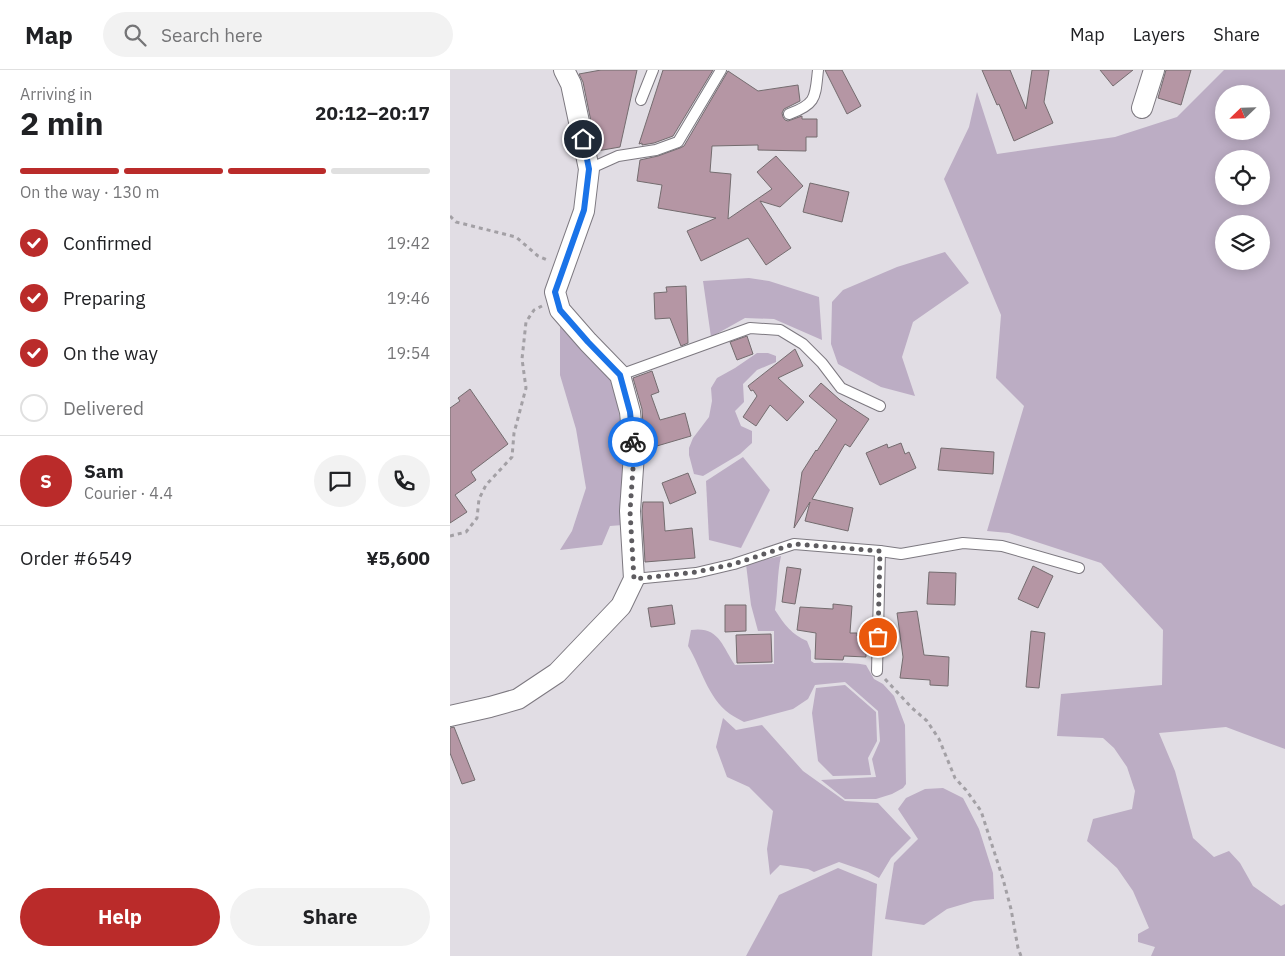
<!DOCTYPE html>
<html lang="en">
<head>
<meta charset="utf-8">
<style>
	:root { --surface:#fff; --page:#f2f2f2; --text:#202124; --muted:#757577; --line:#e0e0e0; --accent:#ba2b2a }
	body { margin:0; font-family:"IBM Plex Sans",sans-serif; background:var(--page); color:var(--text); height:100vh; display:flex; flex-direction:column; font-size:19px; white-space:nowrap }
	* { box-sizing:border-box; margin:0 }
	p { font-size:16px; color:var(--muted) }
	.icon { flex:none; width:28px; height:28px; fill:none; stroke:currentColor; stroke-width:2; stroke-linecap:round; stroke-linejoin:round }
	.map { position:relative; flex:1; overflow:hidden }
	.drawer { display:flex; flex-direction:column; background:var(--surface); width:450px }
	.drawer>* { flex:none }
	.needle { width:32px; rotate:247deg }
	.tools { position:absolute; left:765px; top:15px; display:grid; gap:10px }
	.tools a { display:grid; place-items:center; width:55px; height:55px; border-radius:50%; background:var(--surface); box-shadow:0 2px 12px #0003; font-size:25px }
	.pin { position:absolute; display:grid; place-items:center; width:42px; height:42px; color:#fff; margin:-21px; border:2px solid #fff; border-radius:50%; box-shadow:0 1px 5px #0007 }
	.courier { position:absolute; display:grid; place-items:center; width:50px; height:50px; margin:-25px; border:4px solid #1a73e8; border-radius:50%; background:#fff; color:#222; box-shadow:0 1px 6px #0007 }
	.summary em { font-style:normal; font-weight:700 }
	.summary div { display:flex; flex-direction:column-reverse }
	.summary { display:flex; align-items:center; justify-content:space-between; height:85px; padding:0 20px }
	h1 { font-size:32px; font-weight:700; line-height:38px }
	.bar { display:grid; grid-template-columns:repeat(4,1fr); gap:8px 5px; align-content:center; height:60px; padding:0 20px }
	.bar i { height:6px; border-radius:4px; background:var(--line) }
	.bar .active { background:var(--accent) }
	.bar p { grid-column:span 4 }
	.line { display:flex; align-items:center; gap:12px; padding:0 20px; border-top:1px solid var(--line) }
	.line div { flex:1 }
	.round { display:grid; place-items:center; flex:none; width:52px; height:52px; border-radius:26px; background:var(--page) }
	ol { padding:0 20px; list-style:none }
	li { display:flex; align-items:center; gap:15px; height:55px }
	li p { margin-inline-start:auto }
	li .icon { padding:5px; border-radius:50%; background:var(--accent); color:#fff; stroke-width:4 }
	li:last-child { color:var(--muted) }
	li i { width:28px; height:28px; border:2px solid var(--line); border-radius:50% }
	.primary-button { display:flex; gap:10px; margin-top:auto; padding:10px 20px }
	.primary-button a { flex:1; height:58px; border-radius:30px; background:var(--accent); color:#fff; font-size:20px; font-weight:700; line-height:58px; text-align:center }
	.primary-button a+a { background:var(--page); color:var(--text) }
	header { display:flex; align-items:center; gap:30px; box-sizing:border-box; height:70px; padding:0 25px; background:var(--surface); border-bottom:1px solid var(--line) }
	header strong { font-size:24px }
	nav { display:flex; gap:28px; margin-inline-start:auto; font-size:18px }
	.search { width:350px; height:45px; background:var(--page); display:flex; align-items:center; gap:12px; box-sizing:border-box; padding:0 18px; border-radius:28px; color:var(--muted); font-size:19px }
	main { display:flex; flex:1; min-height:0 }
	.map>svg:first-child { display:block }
</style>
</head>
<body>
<header>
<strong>Map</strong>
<div class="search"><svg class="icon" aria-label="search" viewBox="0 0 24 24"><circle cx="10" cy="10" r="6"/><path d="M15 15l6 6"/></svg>Search here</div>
<nav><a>Map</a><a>Layers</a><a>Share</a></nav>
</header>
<main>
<section class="drawer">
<div class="summary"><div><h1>2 min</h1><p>Arriving in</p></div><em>20:12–20:17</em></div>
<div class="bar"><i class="active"></i><i class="active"></i><i class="active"></i><i></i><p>On the way · 130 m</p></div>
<ol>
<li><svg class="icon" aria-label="check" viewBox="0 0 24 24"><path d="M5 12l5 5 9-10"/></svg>Confirmed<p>19:42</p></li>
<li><svg class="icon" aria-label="check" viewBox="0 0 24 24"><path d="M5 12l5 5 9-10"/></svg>Preparing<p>19:46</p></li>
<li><svg class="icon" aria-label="check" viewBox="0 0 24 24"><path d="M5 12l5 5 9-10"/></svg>On the way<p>19:54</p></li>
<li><i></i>Delivered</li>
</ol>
<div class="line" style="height:90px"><b class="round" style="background:var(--accent);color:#fff">S</b><div><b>Sam</b><p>Courier · 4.4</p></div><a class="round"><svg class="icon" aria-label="chat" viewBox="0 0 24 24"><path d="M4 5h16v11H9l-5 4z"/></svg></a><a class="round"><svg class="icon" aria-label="phone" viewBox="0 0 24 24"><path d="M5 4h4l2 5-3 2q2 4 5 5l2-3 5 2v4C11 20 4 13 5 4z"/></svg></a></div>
<div class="line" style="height:65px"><div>Order #6549</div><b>¥5,600</b></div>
<div class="primary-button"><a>Help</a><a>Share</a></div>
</section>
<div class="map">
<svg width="835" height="886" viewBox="0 0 835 886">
	<rect width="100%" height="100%" fill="#e1dde4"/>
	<!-- green -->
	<g fill="#bcadc4" fill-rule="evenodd">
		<path d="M774 0H835V679L776 657 709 663 725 701 743 768 764 787 779 781 790 793 803 816 831 836 835 834V886H701L705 877 688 872V864L699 858 683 821 667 798 637 771 643 749 682 739 685 721 677 697 664 678 653 668 607 666 611 624 712 615 713 560 651 493 559 463 537 461 574 336 546 308 551 245 494 109 519 57 527 22 547 84 665 67 727 47ZM774 24H811V61H774ZM774 89H811V126H774ZM774 154H811V191H774Z"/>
		<polygon points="495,182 519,213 463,252 452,287 465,326 431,317 388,294 381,274 382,232 393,220 447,197"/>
		<polygon points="299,208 319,211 369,227 372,270 324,249 295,248 261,267 253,211"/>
		<polygon points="110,256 164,311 172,364 173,455 160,456 152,475 110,480 122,461 136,418 126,359 110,305"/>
		<polygon points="307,283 318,283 326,286 326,292 307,300 293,314 294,332 285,341 291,356 302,361 302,373 290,384 253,406 244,404 239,385 239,378 243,368 259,347 262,331 261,318 267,308 285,298"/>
		<polygon points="293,387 320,420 291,478 259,470 256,411"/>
		<path d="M331 486C327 504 328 522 325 540 334 554 342 565 357 571L361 581V591L364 593C381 593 400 592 416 595L424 609 433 614 444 626 455 655 456 714 453 718 442 724 426 729H395L371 710 426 707 422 689 430 671 428 641 395 612 365 615 358 629 343 639 294 652C289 649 284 647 280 644 257 627 252 599 238 576L241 560C269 556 272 576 285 595L324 594V561H308L301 535 296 494Z"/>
		<polygon points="395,615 426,642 427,671 418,688 421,705 383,706 368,691 362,643 366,618"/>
		<polygon points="273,648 286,660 312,655 353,701 395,731 428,733 461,768 441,788 429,808 418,802 389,792 364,802 358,799 330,795 320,805 317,779 323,741 299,717 277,707 266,677"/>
		<polygon points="493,718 513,728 529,759 543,803 544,829 524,831 497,839 474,855 435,849 444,793 468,769 448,739 456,728 475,719"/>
		<polygon points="388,798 427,814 422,886 296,886 329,825"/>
	</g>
	<!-- building -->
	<g fill="#b596a4" stroke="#746c6f">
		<polygon points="151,0 187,0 170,77 147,81 133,12 129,4"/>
		<polygon points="213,0 263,0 223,66 204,73 192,75 192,73 189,74"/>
		<polygon points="375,0 392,0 411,36 397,44"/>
		<polygon points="532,0 560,0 576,39 582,0 599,0 594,32 603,53 564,71 549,34 547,35"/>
		<polygon points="650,0 683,0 663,16"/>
		<polygon points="716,0 741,0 731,35 708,28"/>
		<polygon points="278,1 308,21 348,15 350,31 334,39 332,43 333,47 335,50 338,51 352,46 352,49 367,49 367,67 356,67 356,81 308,80 308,75 262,76 260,102 281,104 278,149 322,119 307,102 326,86 353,116 330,137 310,131 341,178 316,195 298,168 251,191 237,161 266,148 208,138 212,115 187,111 190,90 208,86 230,78 234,76"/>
		<polygon points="360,113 399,122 392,152 353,142"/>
		<polygon points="236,216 238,273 231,276 220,248 205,249 204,223 217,222 216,217"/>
		<polygon points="297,266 303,284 287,290 280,272"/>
		<polygon points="345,279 353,296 328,308 354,332 337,351 320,335 306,356 293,347 307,326 303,320 301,321 298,316"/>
		<polygon points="202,301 209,322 201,325 210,350 235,343 241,366 200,378 193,354 192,339 183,308"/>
		<polygon points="371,313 390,330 419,349 400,377 395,374 362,429 403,438 398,461 355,451 360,432 344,458 352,402 366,380 367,381 387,350 359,326"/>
		<polygon points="20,319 58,374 21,402 26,410 5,425 17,442 0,453 0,338 10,331 8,328"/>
		<polygon points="451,373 455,384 459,382 466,398 430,415 416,383 437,374 438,378"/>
		<polygon points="491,378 544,382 543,404 488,400"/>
		<polygon points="238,403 246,423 220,434 212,413"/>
		<polygon points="193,432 213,432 215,461 242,458 245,488 195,492 192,441"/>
		<polygon points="583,496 603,506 588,538 568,529"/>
		<polygon points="337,497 351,499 345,534 332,532"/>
		<polygon points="479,502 506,503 505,535 477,534"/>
		<polygon points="383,534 402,536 400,563 407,563 407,566 416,567 416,587 394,586 393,590 365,589 366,563 347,560 350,537 383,539"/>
		<polygon points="222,535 225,554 201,557 198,538"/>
		<polygon points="275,535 296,535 296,561 275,562"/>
		<polygon points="467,541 474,585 499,587 498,616 480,615 480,610 450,608 453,587 447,543"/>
		<polygon points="581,561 595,563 589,618 576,617"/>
		<polygon points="321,564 322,592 287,593 286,565"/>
		<polygon points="4,657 25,710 12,714 0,683 0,658"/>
	</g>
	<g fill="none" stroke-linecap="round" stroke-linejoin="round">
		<!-- service casing -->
		<g stroke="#7d7980" stroke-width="12">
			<g id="service">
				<polyline points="191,30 203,0"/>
				<path d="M339 44C367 34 365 27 368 0"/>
				<polyline points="139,99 168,86 206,80 228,72 271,0"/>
				<polyline points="170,305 300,258 330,260 353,274 372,293 391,318 430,336"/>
				<polyline points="184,509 246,503 284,494 344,474 430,481 451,484 513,473 552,476 629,498"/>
				<polyline points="427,601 430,481"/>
			</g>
		</g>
		<!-- minor casing -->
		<g stroke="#7d7980" stroke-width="22">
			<g id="minor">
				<polyline points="692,38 704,0"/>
				<polyline points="0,646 40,637 68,629 107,603 171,536 184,509 180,441 184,384 180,342 170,305 138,272 110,240 105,222 134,141 139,99 121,14 114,0"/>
			</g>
		</g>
		<!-- path -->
		<g stroke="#a3a0a5" stroke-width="3" stroke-dasharray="4 4" stroke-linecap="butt">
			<polyline points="0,146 6,152 66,167 88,186 97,190"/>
			<polyline points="0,466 16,462 27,448 29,429 36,415 62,387 64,363 76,318 72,289 76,252 84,240 92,236"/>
			<polyline points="435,609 462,638 477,651 489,669 505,708 516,720 531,741 553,809 561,839 568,878 571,886"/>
		</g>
		<!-- service -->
		<use href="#service" stroke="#fff" stroke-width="10"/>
		<!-- minor -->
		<use href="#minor" stroke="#fff" stroke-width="20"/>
	</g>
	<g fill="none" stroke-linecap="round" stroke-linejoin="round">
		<!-- done -->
		<polyline stroke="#5e5c60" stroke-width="5" stroke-dasharray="0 9" points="183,372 184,384 180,441 184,509 246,502 284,494 344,474 430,481 428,567"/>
		<!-- route -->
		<polyline stroke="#1a73e8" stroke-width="6" points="133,69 139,99 134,140 105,222 110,240 138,272 170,305 180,342 183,372"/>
	</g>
</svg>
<div class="tools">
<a><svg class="needle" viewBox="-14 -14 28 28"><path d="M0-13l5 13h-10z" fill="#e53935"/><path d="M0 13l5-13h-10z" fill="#757577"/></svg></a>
<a><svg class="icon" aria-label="locate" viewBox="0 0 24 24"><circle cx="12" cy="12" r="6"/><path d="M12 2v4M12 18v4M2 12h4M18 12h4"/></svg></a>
<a><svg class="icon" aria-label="layers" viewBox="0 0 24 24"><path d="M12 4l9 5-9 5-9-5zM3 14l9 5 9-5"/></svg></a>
</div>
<div class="pin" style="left:428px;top:567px;background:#ea580c"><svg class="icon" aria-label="bag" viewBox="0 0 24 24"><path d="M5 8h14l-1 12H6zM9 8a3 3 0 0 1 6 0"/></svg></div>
<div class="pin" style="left:133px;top:69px;background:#1f2937"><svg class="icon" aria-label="home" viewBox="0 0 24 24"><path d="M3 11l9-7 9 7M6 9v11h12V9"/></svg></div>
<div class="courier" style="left:183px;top:372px"><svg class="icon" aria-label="bike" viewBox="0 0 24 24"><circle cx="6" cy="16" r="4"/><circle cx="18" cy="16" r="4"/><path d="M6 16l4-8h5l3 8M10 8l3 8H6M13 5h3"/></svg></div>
</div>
</main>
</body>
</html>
